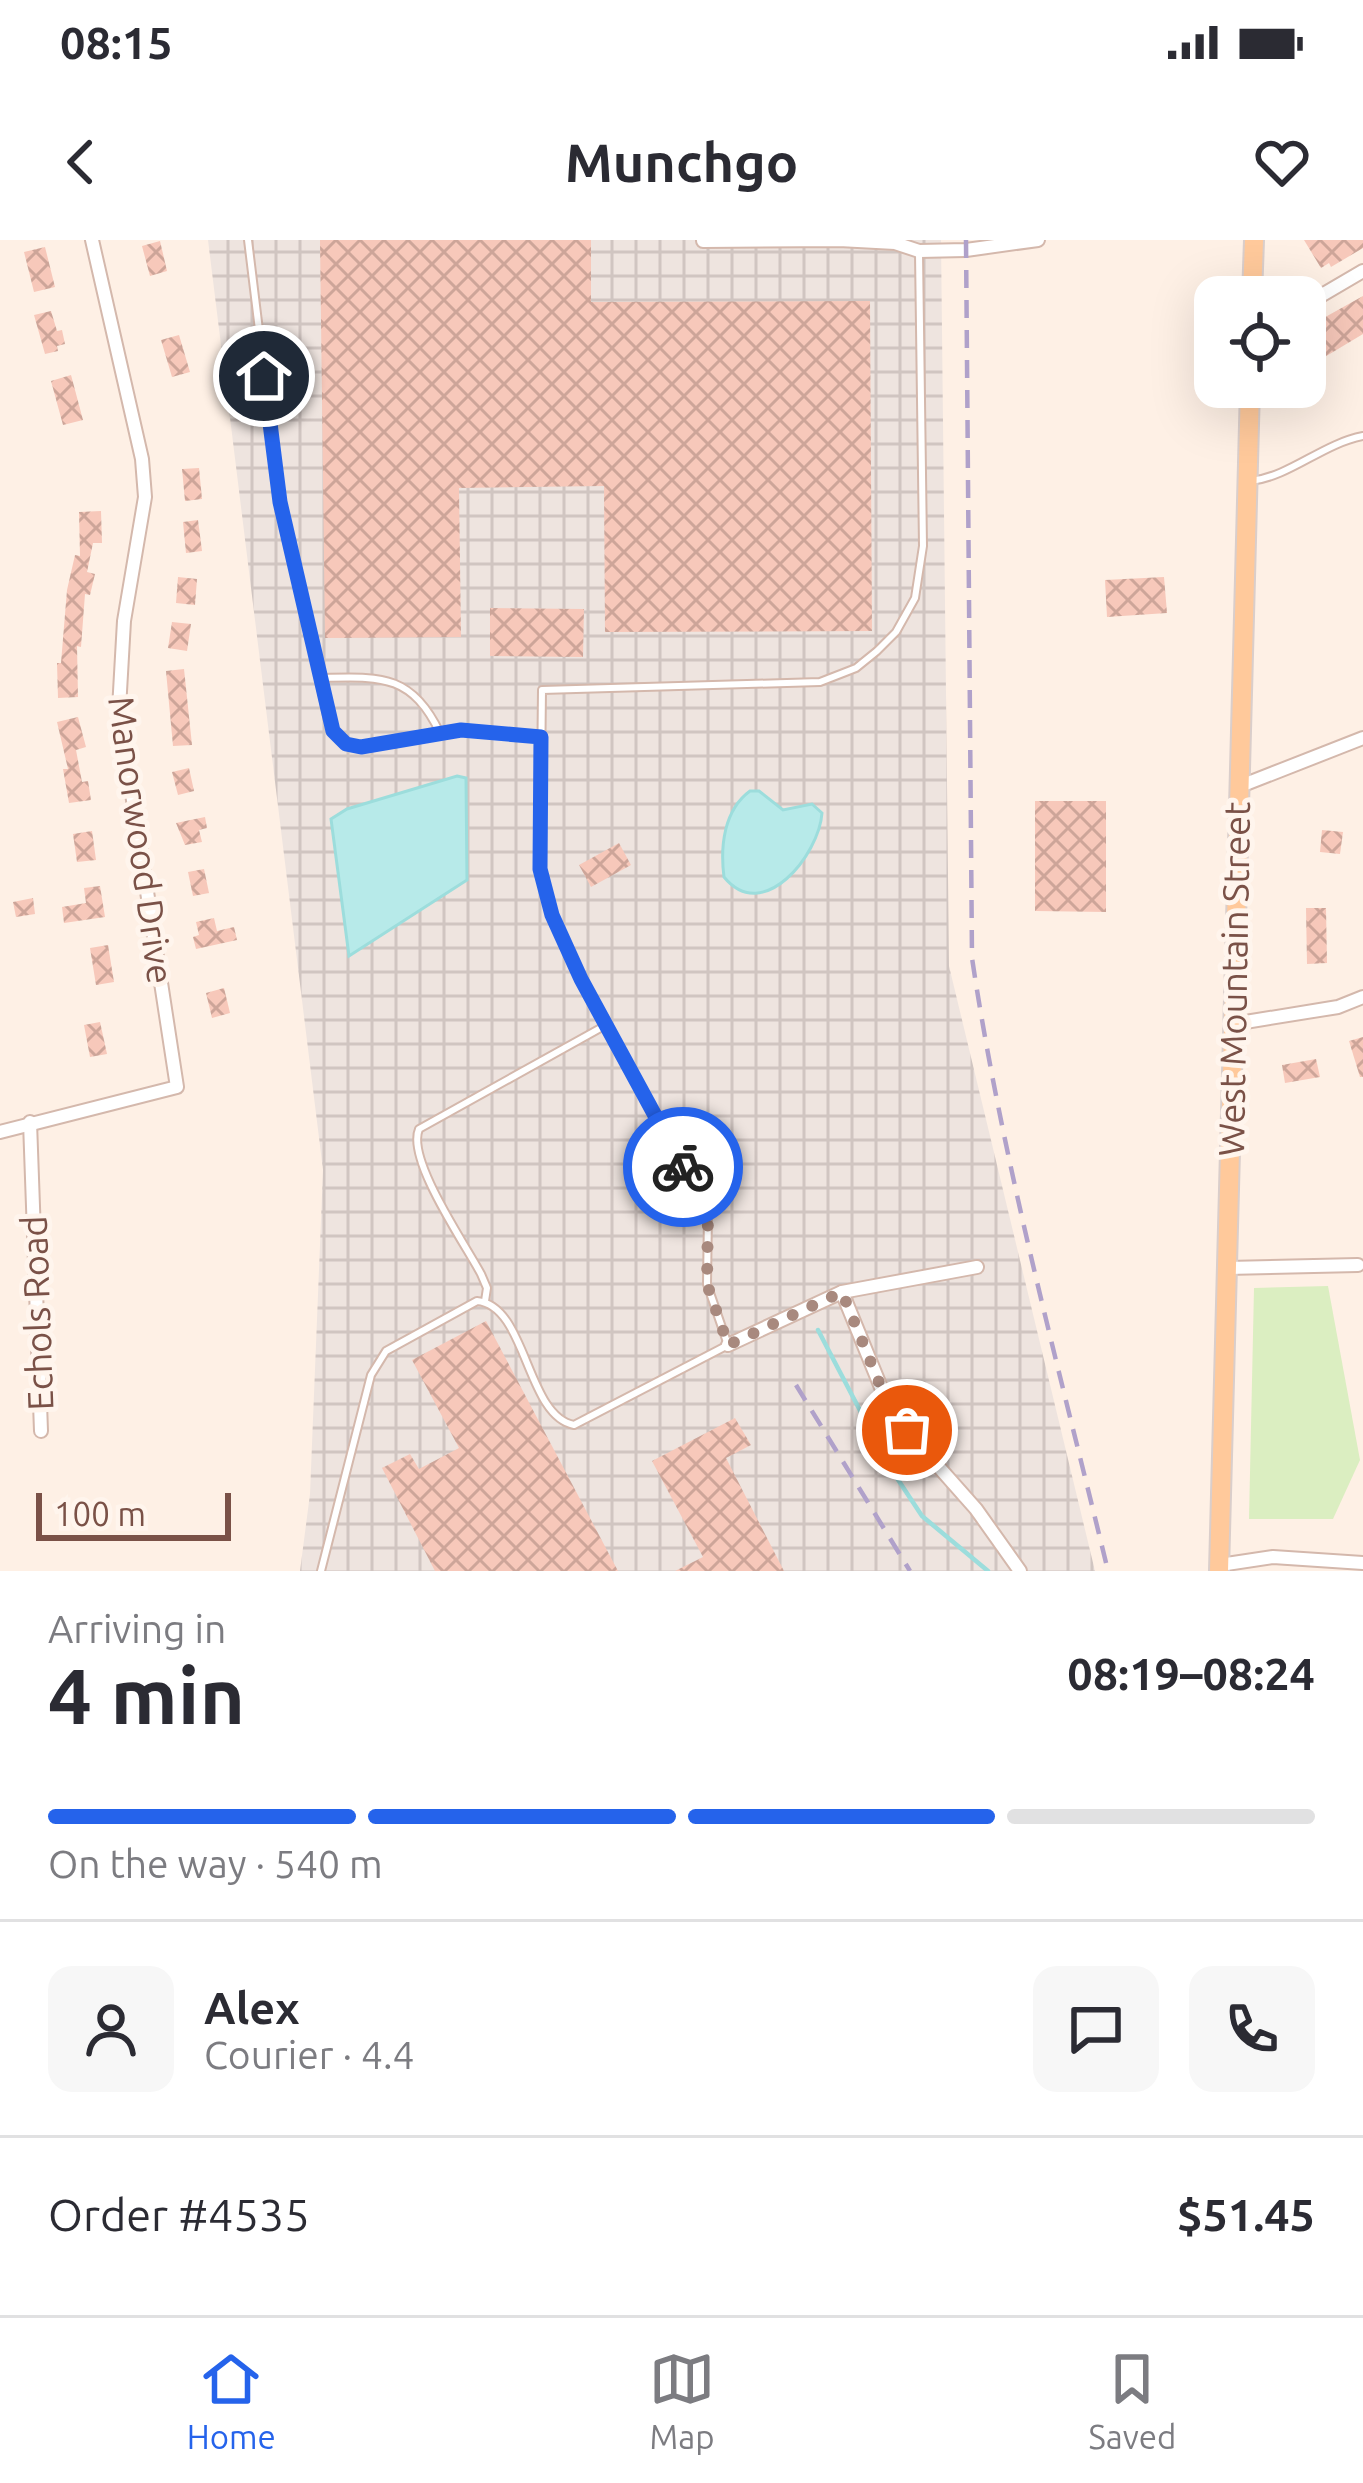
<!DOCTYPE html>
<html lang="en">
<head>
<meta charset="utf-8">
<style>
	:root { --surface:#fff; --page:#f7f7f7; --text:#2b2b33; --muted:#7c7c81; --line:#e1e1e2; --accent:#2563eb }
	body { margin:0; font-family:Ubuntu,sans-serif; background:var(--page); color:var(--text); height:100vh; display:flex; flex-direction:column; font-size:45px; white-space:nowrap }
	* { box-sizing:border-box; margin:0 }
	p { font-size:39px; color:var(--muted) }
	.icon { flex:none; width:66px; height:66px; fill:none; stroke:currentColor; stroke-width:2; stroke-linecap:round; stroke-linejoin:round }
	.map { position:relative; height:1331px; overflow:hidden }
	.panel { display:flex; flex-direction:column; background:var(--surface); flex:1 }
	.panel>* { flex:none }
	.fabs { position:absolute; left:1194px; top:36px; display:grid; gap:24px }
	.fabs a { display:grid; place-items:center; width:132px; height:132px; border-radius:24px; background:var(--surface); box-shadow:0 12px 48px #0002; font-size:60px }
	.scale { position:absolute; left:36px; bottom:30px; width:195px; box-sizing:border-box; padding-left:12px; border:6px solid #7a5147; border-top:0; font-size:33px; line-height:42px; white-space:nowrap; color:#7a5147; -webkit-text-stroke:9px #fff5ed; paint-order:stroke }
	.pin { position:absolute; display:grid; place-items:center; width:102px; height:102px; color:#fff; margin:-51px; border:6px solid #fff; border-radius:50%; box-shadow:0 3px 12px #0007 }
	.courier { position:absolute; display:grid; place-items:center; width:120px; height:120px; margin:-60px; border:9px solid #2563eb; border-radius:50%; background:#fff; color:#222; box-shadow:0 3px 15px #0007 }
	.overview em { font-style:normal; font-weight:600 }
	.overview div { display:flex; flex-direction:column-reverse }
	.overview { display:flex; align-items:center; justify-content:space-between; height:204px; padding:0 48px }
	h1 { font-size:78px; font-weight:600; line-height:90px }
	.bar { display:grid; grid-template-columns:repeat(4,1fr); gap:18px 12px; align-content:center; height:144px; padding:0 48px }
	.bar i { height:15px; border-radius:9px; background:var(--line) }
	.bar .on { background:var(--accent) }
	.bar p { grid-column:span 4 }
	.line { display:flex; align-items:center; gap:30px; padding:0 48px; border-top:3px solid var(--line) }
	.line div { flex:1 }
	.round { display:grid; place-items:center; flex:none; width:126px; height:126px; border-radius:24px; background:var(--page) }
	.status { display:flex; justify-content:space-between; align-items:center; height:84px; padding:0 60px; background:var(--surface); direction:ltr }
	.status svg { height:33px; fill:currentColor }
	header { display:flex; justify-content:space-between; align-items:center; height:156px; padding:0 48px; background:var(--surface); font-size:54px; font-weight:600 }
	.menu { display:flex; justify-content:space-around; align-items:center; height:168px; border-top:3px solid var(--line); background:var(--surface); font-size:33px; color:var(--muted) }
	.menu a { display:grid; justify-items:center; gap:6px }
	.menu .on { color:var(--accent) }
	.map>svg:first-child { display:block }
</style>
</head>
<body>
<div class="status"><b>08:15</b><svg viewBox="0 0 49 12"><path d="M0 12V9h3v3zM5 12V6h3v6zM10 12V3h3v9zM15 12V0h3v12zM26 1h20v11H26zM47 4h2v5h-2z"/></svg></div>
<header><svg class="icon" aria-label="back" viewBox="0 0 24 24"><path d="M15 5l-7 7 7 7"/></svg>Munchgo<svg class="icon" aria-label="heart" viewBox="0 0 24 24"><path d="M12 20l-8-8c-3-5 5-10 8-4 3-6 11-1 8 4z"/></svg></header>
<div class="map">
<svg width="1363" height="1331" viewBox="0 0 1363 1331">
	<defs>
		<pattern id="industrial-grid" width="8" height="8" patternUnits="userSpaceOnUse" patternTransform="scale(3)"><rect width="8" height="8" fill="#eee4df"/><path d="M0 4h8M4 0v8" fill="none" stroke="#d0c5c1"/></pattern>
		<pattern id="building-cross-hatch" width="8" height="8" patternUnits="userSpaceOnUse" patternTransform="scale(3)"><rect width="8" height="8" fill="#f7c8ba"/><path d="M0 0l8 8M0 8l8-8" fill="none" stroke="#cda599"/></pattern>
	</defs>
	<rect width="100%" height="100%" fill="#fef0e5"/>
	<!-- industrial -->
	<polygon fill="url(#industrial-grid)" points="208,0 941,0 949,726 1095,1331 300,1331 310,1254 323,930"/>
	<!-- grass -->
	<polygon fill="#dbeec1" points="1328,1046 1360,1220 1333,1279 1249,1279 1254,1048"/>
	<!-- water -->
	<g fill="#b7eae9" stroke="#9cdddc" stroke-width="3">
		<polygon points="457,536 466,538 467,640 349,716 331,579 347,569"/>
		<path d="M750 551H759L783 570 812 564 822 573C819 615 763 685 724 637 720 606 724 570 750 551Z"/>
	</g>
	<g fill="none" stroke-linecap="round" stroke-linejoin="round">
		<!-- stream -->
		<polyline stroke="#9cdddc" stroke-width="4.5" points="818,1090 889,1226 922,1276 988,1331"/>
	</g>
	<!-- building -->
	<g fill="url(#building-cross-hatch)">
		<polygon points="320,0 591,0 591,62 870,61 872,391 605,392 604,246 459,248 461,397 325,398"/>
		<polygon points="1304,0 1363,0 1363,8 1331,27 1329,23 1321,28"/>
		<polygon points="160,1 167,31 150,36 142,6"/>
		<polygon points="45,7 55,47 34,52 24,12"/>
		<polygon points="1363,56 1363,94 1318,121 1305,99 1314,91 1311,85"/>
		<polygon points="51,71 57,91 62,90 65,104 57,106 58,111 45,114 34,75"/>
		<polygon points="179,95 190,132 172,137 161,100"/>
		<polygon points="71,135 83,180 63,185 51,141"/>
		<polygon points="199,228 202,259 185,261 182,229"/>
		<polygon points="101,271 102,303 93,303 87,332 95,334 90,355 85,354 81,407 77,406 78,457 58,458 57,423 61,423 67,350 75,315 80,316 79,272"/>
		<polygon points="198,280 202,311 186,313 183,282"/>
		<polygon points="178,337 197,339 195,365 176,363"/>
		<polygon points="1164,337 1167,373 1107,377 1105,340"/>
		<polygon points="490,368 584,369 583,417 490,416"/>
		<polygon points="172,382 191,384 187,411 168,408"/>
		<polygon points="184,429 192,505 173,506 166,431"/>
		<polygon points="78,477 86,507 76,510 82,542 88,541 91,560 69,563 63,529 68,529 57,482"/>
		<polygon points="189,528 194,551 178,555 172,532"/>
		<polygon points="1035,561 1106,561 1106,672 1035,671"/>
		<polygon points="205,577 207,588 199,590 202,602 185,605 176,583"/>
		<polygon points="1322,590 1343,592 1340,614 1320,612"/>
		<polygon points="92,591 96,620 77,622 73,594"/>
		<polygon points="619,603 631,625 591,647 579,625"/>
		<polygon points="204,629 209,653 193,656 188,632"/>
		<polygon points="100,646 105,677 64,683 62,667 86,663 84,648"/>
		<polygon points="33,658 35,674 16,677 13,662"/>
		<polygon points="1306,668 1326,668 1327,723 1307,724"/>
		<polygon points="214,678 217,691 234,687 237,700 196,709 193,697 199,695 196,682"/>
		<polygon points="108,705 114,742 96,745 90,708"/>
		<polygon points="224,748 230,773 212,778 206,753"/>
		<polygon points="100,782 107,814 90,817 84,785"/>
		<polygon points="1363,797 1363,837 1360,837 1349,801"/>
		<polygon points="1316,819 1320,837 1285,843 1282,825"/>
		<polygon points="486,1081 618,1331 435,1331 382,1228 410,1214 419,1229 459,1208 412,1120"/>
		<polygon points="735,1178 751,1205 726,1218 784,1331 675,1331 703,1317 652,1221"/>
	</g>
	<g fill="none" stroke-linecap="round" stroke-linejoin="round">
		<!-- lane casing -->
		<g stroke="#d4b8ac" stroke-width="10">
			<g id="lane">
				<polyline points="248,0 280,262 319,438"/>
				<path d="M1251 241C1291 236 1322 204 1363 196"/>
				<path d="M440 493C411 432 378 437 319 438L328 481 346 504 361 507 461 490 541 497"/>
				<path d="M485 1061 487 1048 481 1034C465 1004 406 919 419 889L606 785"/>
				<path d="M321 1331 371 1135 386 1111 477 1061C527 1065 526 1176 574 1185L728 1105 707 1044 708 973 581 739 552 675 540 629 542 450 820 442 856 428 877 411 896 392 915 358 923 306 919 14"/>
			</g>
		</g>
		<!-- street casing -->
		<g stroke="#d4b8ac" stroke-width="16">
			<g id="street">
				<polyline points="703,1 839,0 895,3 919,11 966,10 1038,0"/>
				<polyline points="1305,65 1363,31"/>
				<polyline points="1238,547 1363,498"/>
				<polyline points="1233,784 1338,767 1363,757"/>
				<polyline points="30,882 41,1191"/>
				<polyline points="0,892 177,847 119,469 124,381 145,257 142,219 92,0"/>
				<polyline points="1227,1028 1358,1025"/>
				<polyline points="842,1052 887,1162 906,1190 976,1269 1020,1331"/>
				<polyline points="728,1105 842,1052 977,1027"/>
				<polyline points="1220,1325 1273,1317 1363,1323"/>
			</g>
		</g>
		<!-- primary casing -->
		<g stroke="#dacecb" stroke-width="22">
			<g id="primary">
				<polyline points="1252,57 1254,0"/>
				<polyline points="1219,1331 1250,147"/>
			</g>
		</g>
		<!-- lane -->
		<use href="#lane" stroke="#fff" stroke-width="6"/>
		<!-- street -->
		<use href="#street" stroke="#fff" stroke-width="12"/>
		<!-- primary -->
		<use href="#primary" stroke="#ffc99b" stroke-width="18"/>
		<!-- rail -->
		<g stroke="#b0a1ca" stroke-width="4.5" stroke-dasharray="18 12" stroke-linecap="butt">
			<path d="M966 0 972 718C1003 925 1059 1128 1108 1331"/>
			<polyline points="796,1145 910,1331"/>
		</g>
	</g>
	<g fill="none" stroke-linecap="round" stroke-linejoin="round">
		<!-- done -->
		<polyline stroke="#a8897e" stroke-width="12" stroke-dasharray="0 21.6" points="683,927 708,973 707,1044 728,1105 842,1052 887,1162 907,1190"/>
		<!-- route -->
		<polyline stroke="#2563eb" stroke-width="15" points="264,136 280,262 333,491 346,504 361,507 461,490 541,497 540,629 552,675 581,739 683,927"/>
	</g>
	<g text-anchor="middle" stroke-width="10" stroke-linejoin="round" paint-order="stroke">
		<!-- street labels -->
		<g font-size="36" fill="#7a5147" stroke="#fff5ed">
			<text transform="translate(141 600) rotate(82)" y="13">Manorwood Drive</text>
			<text transform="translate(1234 739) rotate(-89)" y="13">West Mountain Street</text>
			<text transform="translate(37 1073) rotate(-92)" y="13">Echols Road</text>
		</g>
	</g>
</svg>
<div class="fabs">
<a><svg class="icon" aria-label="locate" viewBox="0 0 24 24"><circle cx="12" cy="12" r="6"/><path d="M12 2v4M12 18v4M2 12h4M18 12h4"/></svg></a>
</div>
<div class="scale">100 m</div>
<div class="pin" style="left:907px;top:1190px;background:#ea580c"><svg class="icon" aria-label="bag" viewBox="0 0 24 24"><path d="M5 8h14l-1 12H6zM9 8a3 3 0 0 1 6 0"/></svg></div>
<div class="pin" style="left:264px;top:136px;background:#1f2937"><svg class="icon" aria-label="home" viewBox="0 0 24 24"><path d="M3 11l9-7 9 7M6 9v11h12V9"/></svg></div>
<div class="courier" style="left:683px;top:927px"><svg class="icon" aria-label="bike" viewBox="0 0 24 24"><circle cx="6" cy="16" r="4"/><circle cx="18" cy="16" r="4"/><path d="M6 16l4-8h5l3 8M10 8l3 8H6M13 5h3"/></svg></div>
</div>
<section class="panel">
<div class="overview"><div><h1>4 min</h1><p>Arriving in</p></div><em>08:19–08:24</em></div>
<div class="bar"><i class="on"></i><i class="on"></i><i class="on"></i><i></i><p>On the way · 540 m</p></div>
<div class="line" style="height:216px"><a class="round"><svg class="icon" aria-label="person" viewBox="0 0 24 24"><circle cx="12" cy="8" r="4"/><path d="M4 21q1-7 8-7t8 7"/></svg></a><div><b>Alex</b><p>Courier · 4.4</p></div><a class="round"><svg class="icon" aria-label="chat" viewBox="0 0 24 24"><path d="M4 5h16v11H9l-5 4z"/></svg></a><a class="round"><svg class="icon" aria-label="phone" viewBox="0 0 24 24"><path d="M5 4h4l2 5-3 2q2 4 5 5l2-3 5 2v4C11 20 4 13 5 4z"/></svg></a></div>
<div class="line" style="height:156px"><div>Order #4535</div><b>$51.45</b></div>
</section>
<nav class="menu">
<a class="on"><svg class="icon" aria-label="home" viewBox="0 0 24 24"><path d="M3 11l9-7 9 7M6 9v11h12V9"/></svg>Home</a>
<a><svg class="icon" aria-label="map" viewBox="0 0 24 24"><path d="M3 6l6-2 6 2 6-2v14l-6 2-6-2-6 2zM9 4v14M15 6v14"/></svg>Map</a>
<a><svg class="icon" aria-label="saved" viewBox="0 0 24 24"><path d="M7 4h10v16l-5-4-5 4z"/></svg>Saved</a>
</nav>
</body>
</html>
